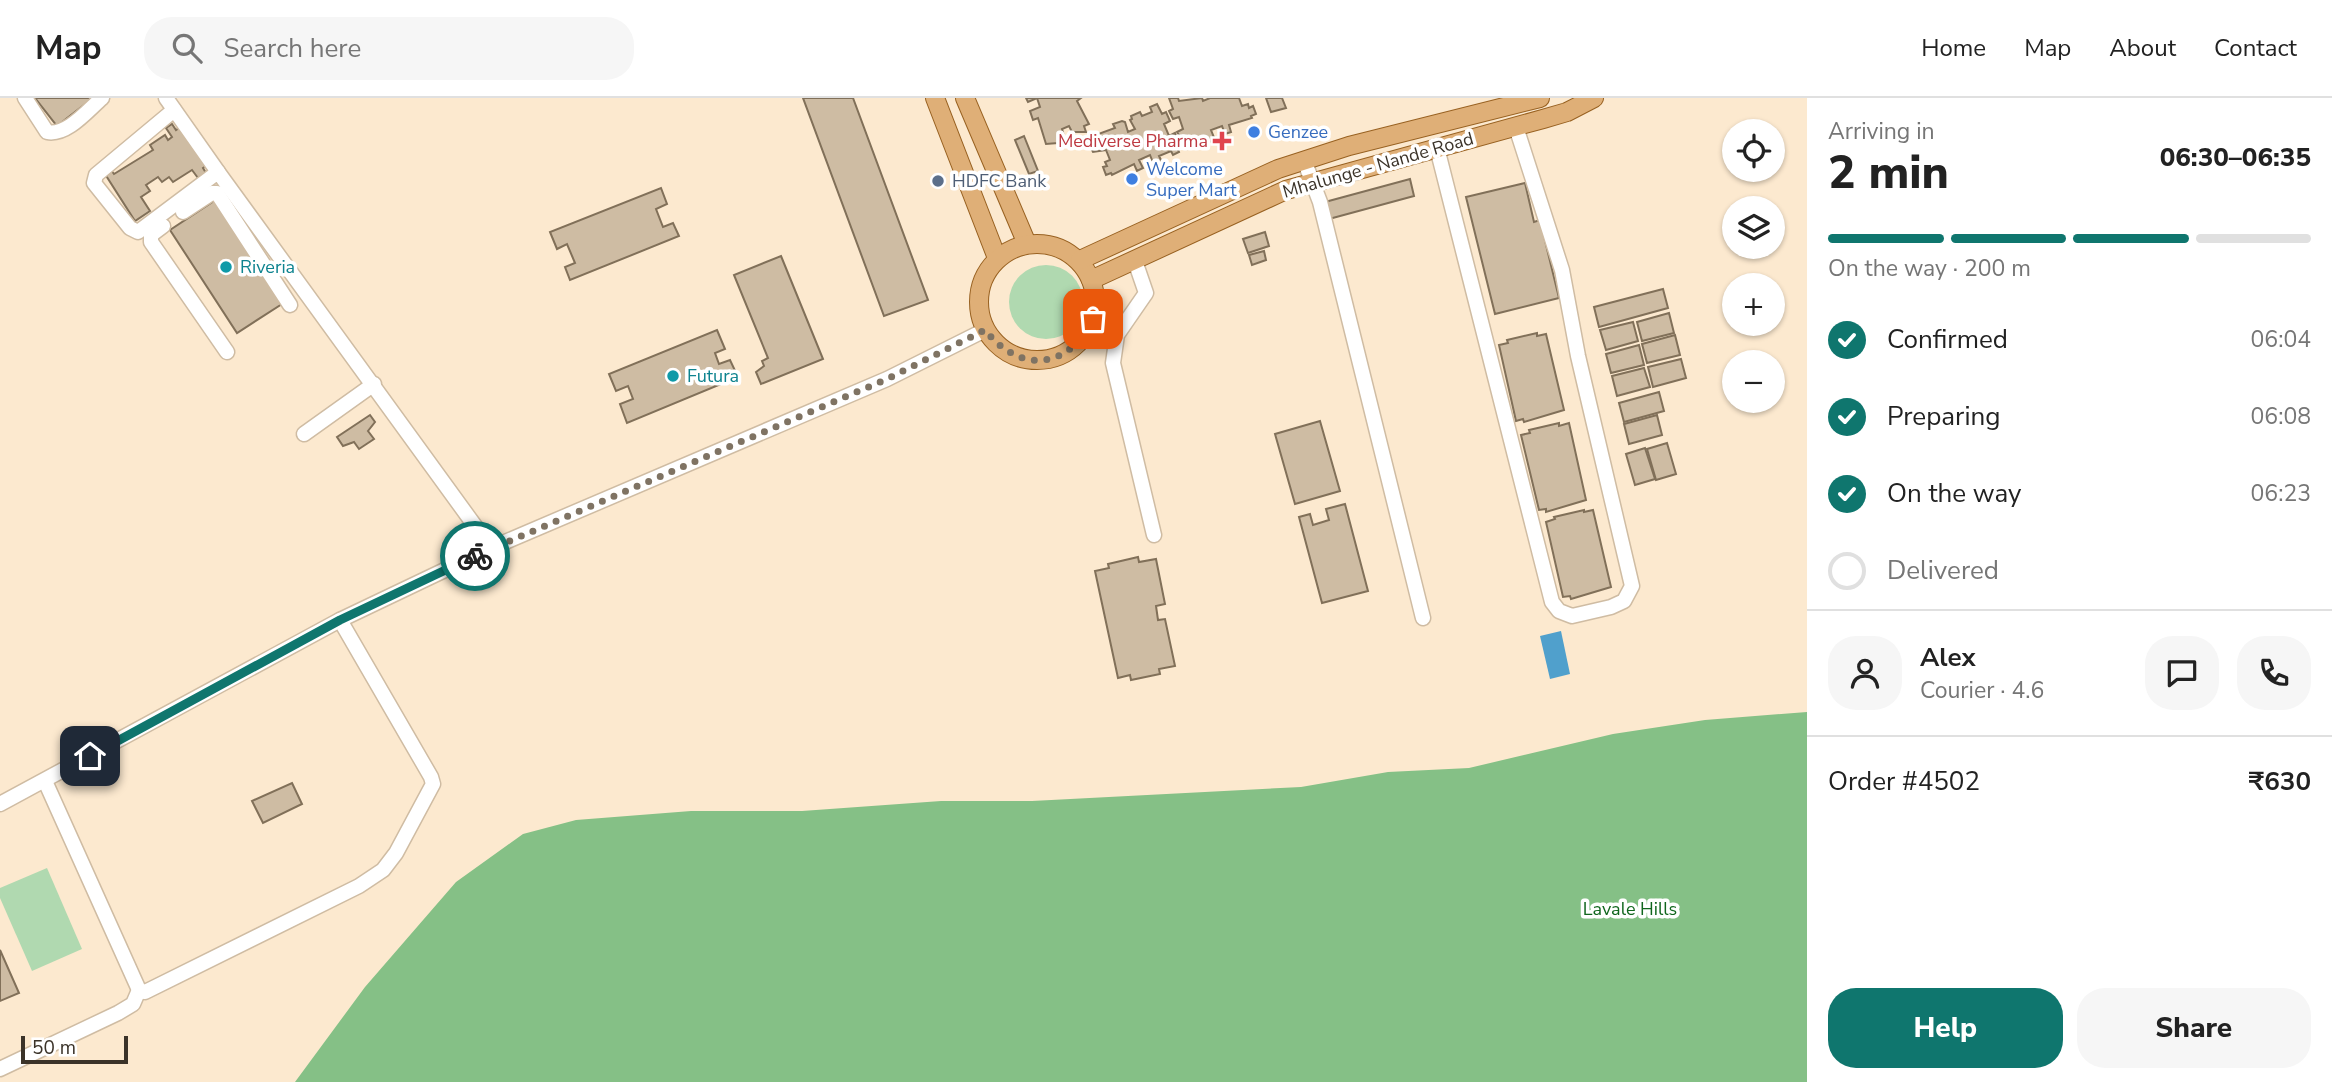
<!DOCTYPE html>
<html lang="en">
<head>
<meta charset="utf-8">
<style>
	:root { --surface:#fff; --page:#f6f6f6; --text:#222; --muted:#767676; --line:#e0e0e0; --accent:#0f766e }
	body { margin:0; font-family:"Nunito Sans",sans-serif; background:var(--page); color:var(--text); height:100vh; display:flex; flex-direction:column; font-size:26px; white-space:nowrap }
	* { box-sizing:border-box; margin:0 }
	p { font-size:23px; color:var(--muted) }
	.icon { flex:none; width:38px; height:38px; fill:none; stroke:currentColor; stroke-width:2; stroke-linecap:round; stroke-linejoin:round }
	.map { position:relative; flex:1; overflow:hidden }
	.side { display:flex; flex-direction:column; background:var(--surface); width:525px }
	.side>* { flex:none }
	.fabs { position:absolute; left:1722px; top:21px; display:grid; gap:14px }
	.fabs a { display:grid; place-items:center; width:63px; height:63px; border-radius:50%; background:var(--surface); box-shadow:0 2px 5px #0004; font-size:35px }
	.scale { position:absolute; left:21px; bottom:18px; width:107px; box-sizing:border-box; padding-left:7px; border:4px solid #3b3329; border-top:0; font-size:19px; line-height:24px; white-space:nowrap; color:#3b3329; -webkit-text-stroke:5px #fff; paint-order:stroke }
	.pin { position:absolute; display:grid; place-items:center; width:60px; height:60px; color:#fff; margin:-30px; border-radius:14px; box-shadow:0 4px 10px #0006 }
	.courier { position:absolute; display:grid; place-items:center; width:70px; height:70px; margin:-35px; border:5px solid #0f766e; border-radius:50%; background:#fff; color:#222; box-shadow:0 2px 9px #0007 }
	.summary em { font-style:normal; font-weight:800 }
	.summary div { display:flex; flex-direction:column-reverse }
	.summary { display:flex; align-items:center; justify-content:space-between; height:119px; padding:0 21px }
	h1 { font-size:46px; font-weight:800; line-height:52px }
	.bar { display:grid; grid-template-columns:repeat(4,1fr); gap:10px 7px; align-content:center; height:84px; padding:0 21px }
	.bar i { height:9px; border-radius:5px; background:var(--line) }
	.bar .active { background:var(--accent) }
	.bar p { grid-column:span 4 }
	.line { display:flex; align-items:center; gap:18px; padding:0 21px; border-top:2px solid var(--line) }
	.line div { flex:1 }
	.round { display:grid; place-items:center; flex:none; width:74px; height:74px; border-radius:28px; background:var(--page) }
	ol { padding:0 21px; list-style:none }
	li { display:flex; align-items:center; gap:21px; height:77px }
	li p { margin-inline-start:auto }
	li .icon { padding:7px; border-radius:50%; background:var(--accent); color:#fff; stroke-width:4 }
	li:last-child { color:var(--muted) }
	li i { width:38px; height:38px; border:4px solid var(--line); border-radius:50% }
	.cta { display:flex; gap:14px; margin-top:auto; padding:14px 21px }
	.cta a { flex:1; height:80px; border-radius:28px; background:var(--accent); color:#fff; font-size:28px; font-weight:800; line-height:80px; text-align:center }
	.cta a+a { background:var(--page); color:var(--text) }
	header { display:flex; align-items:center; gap:42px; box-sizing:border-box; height:98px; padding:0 35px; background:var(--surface); border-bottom:2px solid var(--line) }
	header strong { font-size:33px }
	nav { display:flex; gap:38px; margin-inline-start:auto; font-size:24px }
	.search { width:490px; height:63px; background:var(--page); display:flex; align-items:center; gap:18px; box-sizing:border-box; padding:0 24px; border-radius:28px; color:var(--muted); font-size:26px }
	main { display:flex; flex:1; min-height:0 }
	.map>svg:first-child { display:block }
</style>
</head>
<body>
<header>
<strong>Map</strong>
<div class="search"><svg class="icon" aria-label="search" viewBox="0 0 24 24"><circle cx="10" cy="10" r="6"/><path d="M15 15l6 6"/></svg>Search here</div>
<nav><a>Home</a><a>Map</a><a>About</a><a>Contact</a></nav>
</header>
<main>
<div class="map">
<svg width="1807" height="984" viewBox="0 0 1807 984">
	<rect width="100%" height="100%" fill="#fce9cf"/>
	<!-- green -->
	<g fill="#b0d9b0">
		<circle cx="1046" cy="204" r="37"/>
		<polygon points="47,770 82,851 32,873 0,800 0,790"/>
	</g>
	<!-- forest -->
	<polygon fill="#85c086" points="1807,614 1807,984 295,984 365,889 456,784 523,736 576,722 691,713 802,713 941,703 1032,703 1301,689 1388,674 1469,670 1613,636 1705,622"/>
	<!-- water -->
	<polygon fill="#50a0cc" points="1561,533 1570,576 1550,581 1540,538"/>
	<!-- building -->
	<g fill="#cebca3" stroke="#817059" stroke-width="2">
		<polygon points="35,0 93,0 57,28"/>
		<polygon points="803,0 853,0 928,202 884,218"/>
		<polygon points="1026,0 1081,0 1077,3 1089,26 1084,28 1086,34 1072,34 1069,28 1062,31 1064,38 1058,45 1046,46 1038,20 1033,22 1030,13 1040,9 1037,0 1028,4"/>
		<polygon points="1169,0 1178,0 1179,3 1202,0 1203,3 1210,0 1239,0 1242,8 1248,6 1249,10 1253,8 1256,16 1251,18 1252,20 1229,27 1231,34 1225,36 1222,28 1211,32 1215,42 1207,45 1204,39 1192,44 1194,48 1188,51 1177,34 1183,31 1179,19 1173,21 1169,13 1173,11"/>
		<polygon points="1266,0 1282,0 1286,10 1271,14"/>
		<polygon points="1157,6 1162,16 1166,14 1170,23 1164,26 1169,38 1175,35 1179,45 1176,46 1179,54 1173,57 1171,53 1159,58 1162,64 1154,67 1150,57 1139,62 1143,70 1137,73 1134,66 1112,77 1111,75 1106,77 1103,69 1107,68 1105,64 1110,62 1106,52 1093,54 1088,44 1091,42 1090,39 1115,30 1113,26 1122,23 1125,24 1128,34 1135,31 1130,22 1132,21 1131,18 1140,14 1142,18 1152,14 1150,9"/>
		<polygon points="172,26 176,32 182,28 207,67 203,70 206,75 198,80 192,72 173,84 169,79 162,84 158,79 146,87 150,93 141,99 150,113 135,123 105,76 111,72 114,76 153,52 150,47 165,37 168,42 172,39 166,30"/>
		<polygon points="1024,38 1038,73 1029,76 1015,42"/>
		<polygon points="1410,81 1414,98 1329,121 1325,104"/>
		<polygon points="1525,85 1534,124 1540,122 1559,200 1495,216 1466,99"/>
		<polygon points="661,90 667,106 656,111 663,129 673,125 679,138 570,182 565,169 575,165 567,146 557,151 550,134"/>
		<polygon points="214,103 282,206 237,235 170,132"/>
		<polygon points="1265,134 1269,148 1248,155 1243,141"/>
		<polygon points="1264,153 1266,162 1252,167 1249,157"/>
		<polygon points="781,158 823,261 761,286 756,274 764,268 762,263 768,260 734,177"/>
		<polygon points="1663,191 1668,210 1599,229 1594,209"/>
		<polygon points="1669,215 1674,235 1642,243 1637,224"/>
		<polygon points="1633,224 1638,243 1606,252 1600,232"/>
		<polygon points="717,232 725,251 715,255 719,266 730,262 738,279 627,325 620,306 633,301 628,288 616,293 609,276"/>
		<polygon points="1537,235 1537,238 1546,236 1564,312 1524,324 1523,321 1516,323 1499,247 1508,245 1507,242"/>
		<polygon points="1675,237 1680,257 1647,265 1642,246"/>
		<polygon points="1639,247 1644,267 1611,275 1606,256"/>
		<polygon points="1681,261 1686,280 1653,289 1648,269"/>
		<polygon points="1644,270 1650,289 1617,298 1612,278"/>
		<polygon points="1659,294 1664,313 1624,324 1619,305"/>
		<polygon points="370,317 375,324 368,333 374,341 359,351 354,344 343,348 337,339"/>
		<polygon points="1657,317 1662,337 1629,346 1624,326"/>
		<polygon points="1320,323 1340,393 1295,406 1275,336"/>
		<polygon points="1559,325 1559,328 1569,325 1586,402 1546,414 1546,411 1539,412 1521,337 1530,335 1529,332"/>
		<polygon points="1667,345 1676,376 1656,382 1647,351"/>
		<polygon points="1645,350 1655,381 1635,387 1626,356"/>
		<polygon points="1345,406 1368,493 1322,505 1299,419 1310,416 1313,427 1329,422 1326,411"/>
		<polygon points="1584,412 1584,414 1593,412 1611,489 1571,501 1570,498 1563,499 1546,424 1555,421 1554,419"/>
		<polygon points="1138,459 1139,464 1156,461 1165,506 1156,508 1158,522 1165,521 1175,568 1159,571 1160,576 1131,582 1130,577 1118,580 1095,473 1109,470 1108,466"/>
		<polygon points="292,685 302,706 263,725 252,703"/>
		<polygon points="0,852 19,895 0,903"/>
	</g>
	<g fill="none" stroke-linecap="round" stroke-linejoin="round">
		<!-- minor casing -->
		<g stroke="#cfbca3" stroke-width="17">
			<g id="minor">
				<path d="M25 0 47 34C67 38 88 12 102 0"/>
				<polyline points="166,0 218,74"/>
				<polyline points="174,12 96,77 94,85 130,130 138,134 218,74 491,450"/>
				<polyline points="1437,50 1552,504 1559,513 1572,518 1611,509 1624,503 1632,488 1578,258 1562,172 1516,29"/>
				<polyline points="1304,62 1320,104 1423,520"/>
				<polyline points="183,114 212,95 217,95 290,207"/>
				<polyline points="163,128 151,137 151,144 227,254"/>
				<polyline points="1135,163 1146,195 1117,237 1113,265 1154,437"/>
				<polyline points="304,336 374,286"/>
				<polyline points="45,683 139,892 145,894 359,788 383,772 396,755 433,686 431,679 340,522"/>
				<polyline points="0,706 340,522 491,450 887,281 985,232"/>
				<polyline points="0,971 118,915 133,906 139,892"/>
			</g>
		</g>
		<!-- major casing -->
		<g stroke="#986121" stroke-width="20">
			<g id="major">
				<polyline points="935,0 997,160"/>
				<polyline points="965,0 1027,146"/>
				<circle cx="1037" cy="204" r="58"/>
				<polyline points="1080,162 1278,71 1349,48 1540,0"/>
				<polyline points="1091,182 1286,92 1543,21 1567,14 1594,0"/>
			</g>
		</g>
		<!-- minor -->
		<use href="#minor" stroke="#fff" stroke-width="14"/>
		<!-- major -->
		<use href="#major" stroke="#dfaf77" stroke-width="18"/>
	</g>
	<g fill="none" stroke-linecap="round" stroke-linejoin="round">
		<!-- done -->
		<path stroke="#7f7363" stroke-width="7" stroke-dasharray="0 12.6" d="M475 458 887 281 985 232C1020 276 1068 272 1093 221"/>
		<!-- route -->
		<polyline stroke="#0f766e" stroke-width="9" points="90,658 340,522 475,458"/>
	</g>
	<!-- markers -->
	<g fill="#3f7fe0" stroke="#fff" stroke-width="2.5">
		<circle cx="1254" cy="34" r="7"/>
		<circle cx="1132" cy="81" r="7"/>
	</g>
	<path fill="#e0444e" stroke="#fff" stroke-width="2.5" d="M1218.5 32.5h7v7h7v7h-7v7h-7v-7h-7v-7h7z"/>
	<circle fill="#5c6f8a" stroke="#fff" stroke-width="2.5" cx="938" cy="83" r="7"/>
	<g fill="#0f9aa8" stroke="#fff" stroke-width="2.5">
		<circle cx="226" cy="169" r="7"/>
		<circle cx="673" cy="278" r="7"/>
	</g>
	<g text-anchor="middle" stroke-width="7" stroke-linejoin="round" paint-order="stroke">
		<!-- shop labels -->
		<g font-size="18" fill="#366cbe" stroke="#fff" text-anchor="start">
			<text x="1268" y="40">Genzee</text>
			<text x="1146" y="77">Welcome<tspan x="1146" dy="21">Super Mart</tspan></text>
		</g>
		<!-- health labels -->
		<g font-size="18" fill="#be3a42" stroke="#fff" text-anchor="end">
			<text x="1208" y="49">Mediverse Pharma</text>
		</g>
		<!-- street labels -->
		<g font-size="18" fill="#3b3329" stroke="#fff">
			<text transform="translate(1378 67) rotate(-16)" y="6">Mhalunge - Nande Road</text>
		</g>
		<!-- service labels -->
		<g font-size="18" fill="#4e5e75" stroke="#fff" text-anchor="start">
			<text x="952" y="89">HDFC Bank</text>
		</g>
		<!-- culture labels -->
		<g font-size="18" fill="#0d838f" stroke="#fff" text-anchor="start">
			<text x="240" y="175">Riveria</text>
			<text x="687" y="284">Futura</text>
		</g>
		<!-- park labels -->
		<g font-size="18" fill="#10661d" stroke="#fff">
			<text x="1630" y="817">Lavale Hills</text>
		</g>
	</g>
</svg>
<div class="fabs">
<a><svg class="icon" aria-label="locate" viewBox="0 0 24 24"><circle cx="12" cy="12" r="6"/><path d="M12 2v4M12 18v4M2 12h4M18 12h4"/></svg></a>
<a><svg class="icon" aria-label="layers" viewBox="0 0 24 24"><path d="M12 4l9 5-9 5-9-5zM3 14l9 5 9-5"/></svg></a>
<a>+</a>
<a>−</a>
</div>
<div class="scale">50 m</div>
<div class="pin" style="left:1093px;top:221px;background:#ea580c"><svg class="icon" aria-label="bag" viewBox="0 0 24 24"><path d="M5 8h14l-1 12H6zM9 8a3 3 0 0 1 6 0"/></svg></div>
<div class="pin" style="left:90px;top:658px;background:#1f2937"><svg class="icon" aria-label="home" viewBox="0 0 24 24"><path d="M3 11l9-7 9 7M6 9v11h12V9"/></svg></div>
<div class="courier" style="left:475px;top:458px"><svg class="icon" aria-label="bike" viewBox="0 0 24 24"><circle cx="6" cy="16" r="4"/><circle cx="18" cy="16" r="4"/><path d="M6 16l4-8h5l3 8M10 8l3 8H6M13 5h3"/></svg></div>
</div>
<section class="side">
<div class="summary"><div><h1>2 min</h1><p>Arriving in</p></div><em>06:30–06:35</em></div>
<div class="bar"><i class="active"></i><i class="active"></i><i class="active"></i><i></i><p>On the way · 200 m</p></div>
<ol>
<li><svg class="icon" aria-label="check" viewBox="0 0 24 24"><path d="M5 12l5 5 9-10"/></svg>Confirmed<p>06:04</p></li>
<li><svg class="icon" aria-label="check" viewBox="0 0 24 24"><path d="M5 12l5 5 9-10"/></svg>Preparing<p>06:08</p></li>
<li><svg class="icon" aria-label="check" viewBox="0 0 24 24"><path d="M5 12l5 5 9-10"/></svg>On the way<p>06:23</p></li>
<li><i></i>Delivered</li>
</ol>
<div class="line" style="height:126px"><a class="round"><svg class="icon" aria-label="person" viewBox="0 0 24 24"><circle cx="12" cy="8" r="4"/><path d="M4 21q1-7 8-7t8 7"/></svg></a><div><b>Alex</b><p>Courier · 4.6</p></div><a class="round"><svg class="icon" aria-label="chat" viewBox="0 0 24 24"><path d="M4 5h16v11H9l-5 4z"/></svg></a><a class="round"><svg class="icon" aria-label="phone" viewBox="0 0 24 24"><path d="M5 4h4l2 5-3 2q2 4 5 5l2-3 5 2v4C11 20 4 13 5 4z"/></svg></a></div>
<div class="line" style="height:91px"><div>Order #4502</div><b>₹630</b></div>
<div class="cta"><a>Help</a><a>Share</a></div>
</section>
</main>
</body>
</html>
